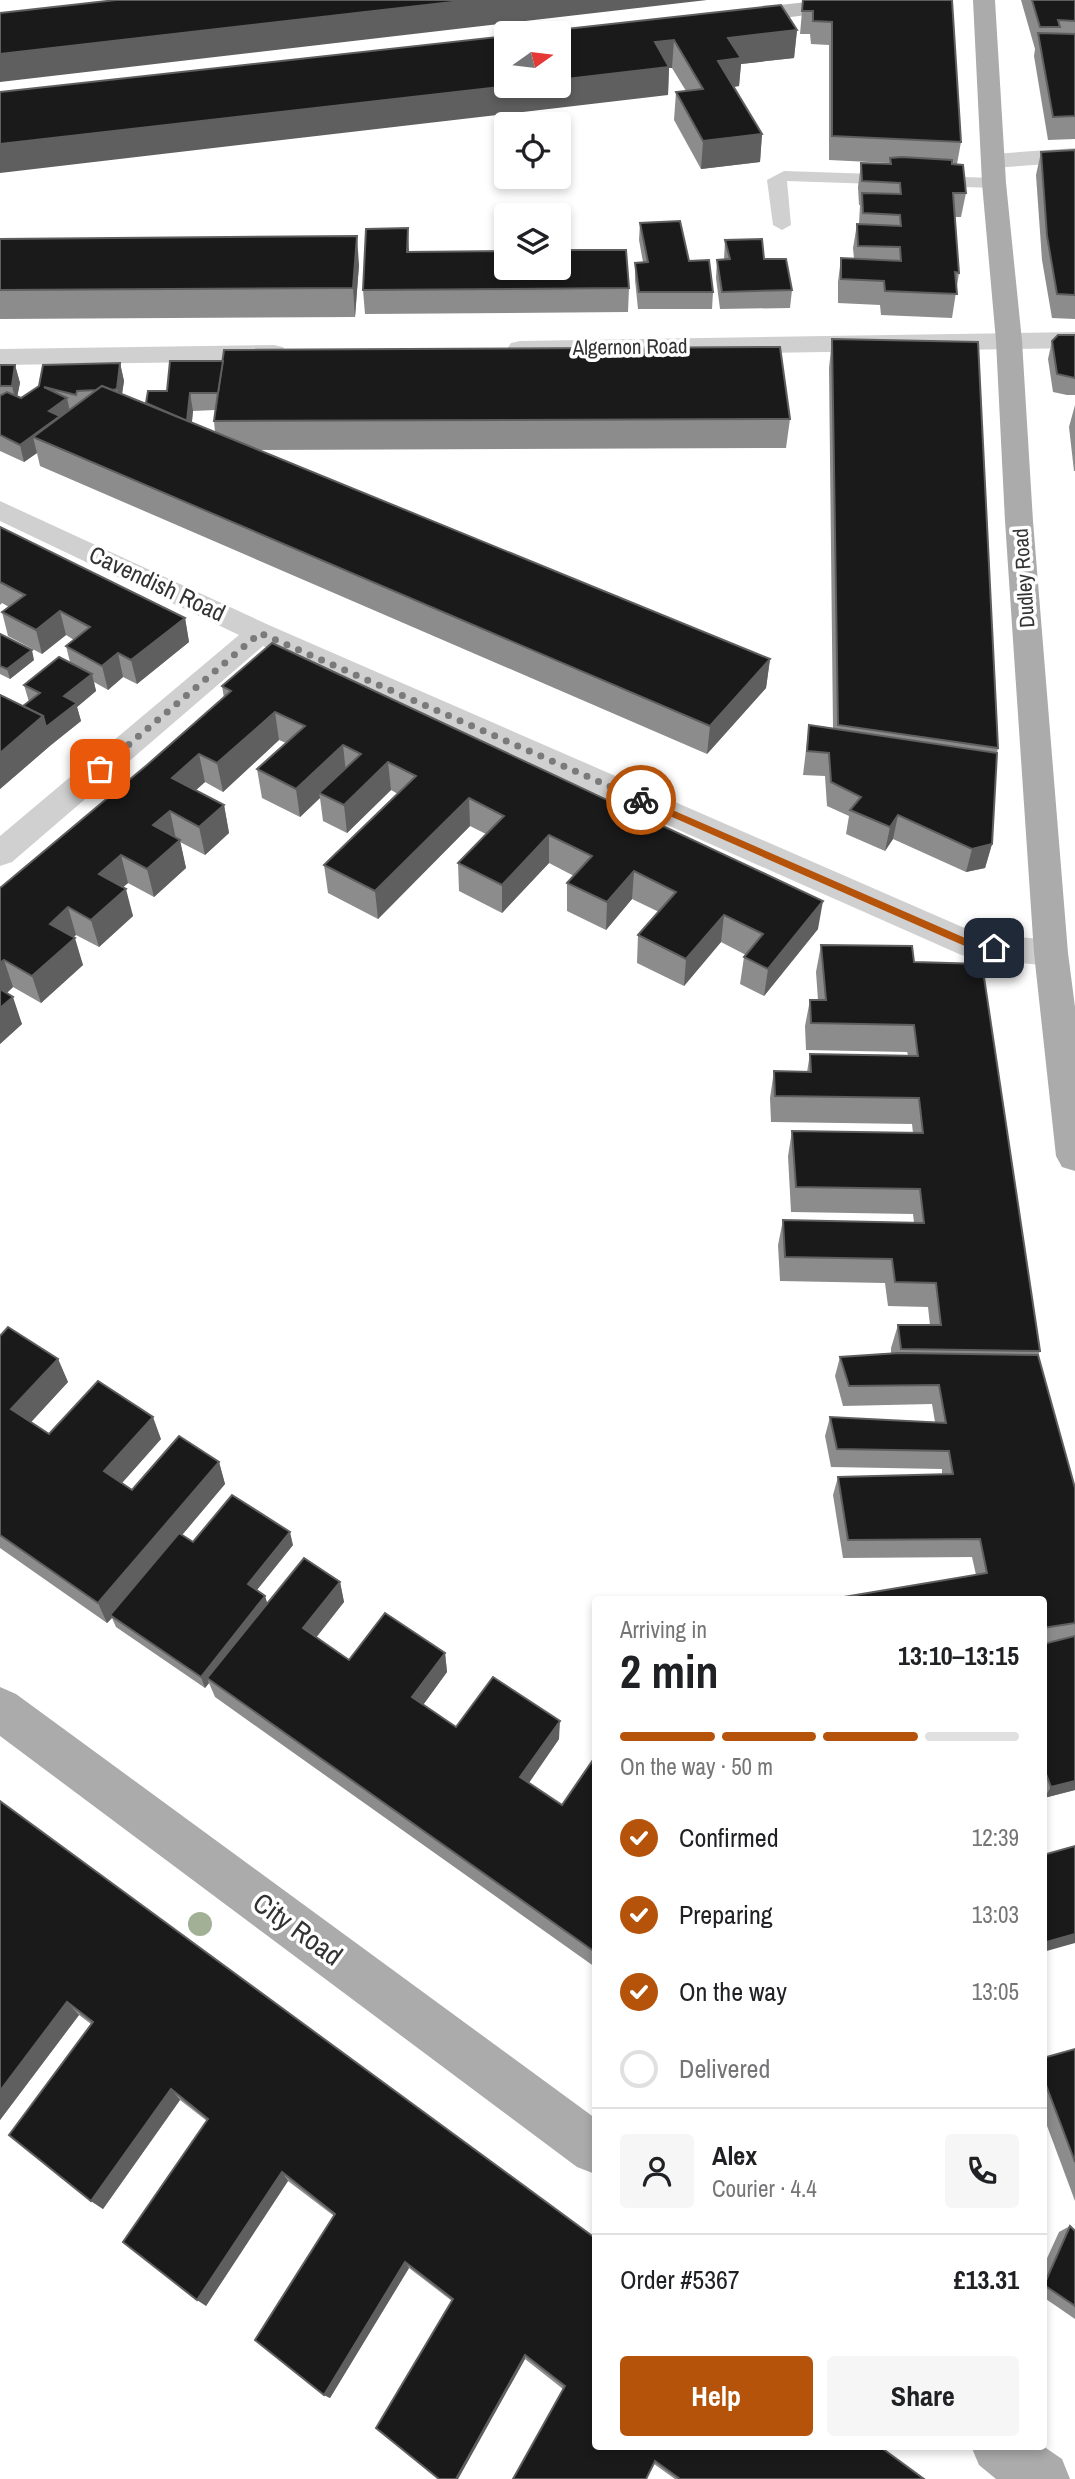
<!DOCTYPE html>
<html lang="en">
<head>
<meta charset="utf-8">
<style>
	:root { --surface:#fff; --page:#f6f6f6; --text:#202124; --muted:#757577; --line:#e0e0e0; --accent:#b45309 }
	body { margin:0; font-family:"Archivo Narrow",sans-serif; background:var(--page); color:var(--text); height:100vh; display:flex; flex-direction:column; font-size:26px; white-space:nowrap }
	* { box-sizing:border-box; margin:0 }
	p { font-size:23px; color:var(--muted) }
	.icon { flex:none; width:38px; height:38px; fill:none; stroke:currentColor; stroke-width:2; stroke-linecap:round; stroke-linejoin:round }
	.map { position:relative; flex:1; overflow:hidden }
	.panel { position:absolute; left:592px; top:1596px; width:455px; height:854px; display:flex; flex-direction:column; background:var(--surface); border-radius:7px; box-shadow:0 4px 10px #0003 }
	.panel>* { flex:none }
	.needle { width:46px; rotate:76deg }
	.controls { position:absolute; left:494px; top:21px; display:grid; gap:14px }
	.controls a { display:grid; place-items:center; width:77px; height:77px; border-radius:7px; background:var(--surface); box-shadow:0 4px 10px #0003; font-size:35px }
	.pin { position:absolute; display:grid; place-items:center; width:60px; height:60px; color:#fff; margin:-30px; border-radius:14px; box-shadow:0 4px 10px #0006 }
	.courier { position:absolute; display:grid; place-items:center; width:70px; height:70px; margin:-35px; border:5px solid #b45309; border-radius:50%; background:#fff; color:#222; box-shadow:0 2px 9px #0007 }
	.overview em { font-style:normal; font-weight:700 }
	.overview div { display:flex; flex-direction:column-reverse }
	.overview { display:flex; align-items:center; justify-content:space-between; height:119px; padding:0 28px }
	h1 { font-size:46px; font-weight:700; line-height:52px }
	.bar { display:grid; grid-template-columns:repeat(4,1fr); gap:10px 7px; align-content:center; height:84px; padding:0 28px }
	.bar i { height:9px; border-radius:5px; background:var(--line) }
	.bar .current { background:var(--accent) }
	.bar p { grid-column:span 4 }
	.line { display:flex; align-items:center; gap:18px; padding:0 28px; border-top:2px solid var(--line) }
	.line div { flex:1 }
	.round { display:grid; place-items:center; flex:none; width:74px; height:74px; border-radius:7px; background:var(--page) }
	ol { padding:0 28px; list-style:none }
	li { display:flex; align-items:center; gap:21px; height:77px }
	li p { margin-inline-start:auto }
	li .icon { padding:7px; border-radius:50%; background:var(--accent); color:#fff; stroke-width:4 }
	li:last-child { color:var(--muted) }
	li i { width:38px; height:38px; border:4px solid var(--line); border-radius:50% }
	.button { display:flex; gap:14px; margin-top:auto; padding:14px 28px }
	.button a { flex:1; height:80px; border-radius:7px; background:var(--accent); color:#fff; font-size:28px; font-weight:700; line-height:80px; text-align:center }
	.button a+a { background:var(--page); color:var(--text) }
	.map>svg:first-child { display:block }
</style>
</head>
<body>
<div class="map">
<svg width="1075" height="2479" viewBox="0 0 1075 2479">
	<rect width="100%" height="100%" fill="#fff"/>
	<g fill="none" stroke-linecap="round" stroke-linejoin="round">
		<!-- lane -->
		<polygon fill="#d0d0d0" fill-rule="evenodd" points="784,171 994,178 1003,183 994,188 787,181 791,225 782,230 773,225 767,180"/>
		<!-- street -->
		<g fill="#d0d0d0" fill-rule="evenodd">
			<polygon points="1075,148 1075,162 994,168 986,166 982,161 986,156 994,154"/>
			<polygon points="1075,332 1075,348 520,357 511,355 507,349 511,343 520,341"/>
			<polygon points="274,345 283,347 287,353 283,359 274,361 0,365 0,349"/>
			<polygon points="0,501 271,626 976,933 1051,940 1063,944 1068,953 1063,962 1051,966 971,958 959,954 263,646 12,862 0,866 0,836 239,635 0,521"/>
		</g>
		<!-- secondary -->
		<polygon fill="#bdbdbd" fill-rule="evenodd" points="825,0 892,0 889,5 881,6 734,24 726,22 723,17 726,12 734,10"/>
		<!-- primary -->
		<g fill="#ababab" fill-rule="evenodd">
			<polygon points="973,0 995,0 1006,183 1022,341 1033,521 1068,953 1075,1007 1075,1171 1062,1167 1056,1156 1034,953 1005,521 996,341 982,183"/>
			<polygon points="0,1687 16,1694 595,2118 595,2174 577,2167 0,1736"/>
			<polygon points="971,2446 1043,2446 1062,2459 1070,2479 996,2479 979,2465"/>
		</g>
	</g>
	<!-- trees -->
	<circle fill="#a2b095" cx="200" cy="1924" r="12"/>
	<!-- wall -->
	<g fill="#8c8c8c" fill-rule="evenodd">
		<polygon points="803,0 952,0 961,142 957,164 966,193 961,217 955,217 959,273 952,318 881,315 880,305 838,303 838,282 841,258 854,259 853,248 857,224 859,224 860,205 859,205 858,187 861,163 889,164 890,163 829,160 829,45 811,44 810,34 800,34"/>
		<polygon points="1021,0 1075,0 1075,139 1048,140 1034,56 1035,49"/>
		<polygon points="797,30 794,58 741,64 739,86 734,87 762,134 760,162 701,169 674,120 676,92 686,91 672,68 669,68 668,95 558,33"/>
		<polygon points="1075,150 1075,319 1052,318 1042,260 1036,175 1041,152"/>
		<polygon points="640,223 689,261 713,292 712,309 638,309 635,280 635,263 643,262 639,240"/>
		<polygon points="0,239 359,265 355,317 0,319"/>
		<polygon points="725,240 764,259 792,290 790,308 720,309 716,278 717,260 724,260"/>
		<polygon points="409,251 629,288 628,312 365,314 363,290"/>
		<polygon points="1075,335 1075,395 1067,395 1053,392 1048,359 1052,341"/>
		<polygon points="832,339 998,748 997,753 992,844 985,868 966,872 893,839 885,851 846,834 849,816 827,806 825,776 803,775 809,725 833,728 829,368"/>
		<path d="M170 361 790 419 786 448 259 450 770 659 766 688 707 754 40 466 37 453 24 462 0 451V365H15L20 383 17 396 21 398 120 363 124 381 122 394 146 403 167 391ZM215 410 214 421 215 432 192 422 193 411Z"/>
		<polygon points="1075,405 1075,471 1074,471 1069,427"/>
		<polygon points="0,527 185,618 189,642 137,684 123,677 108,690 94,682 96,691 77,707 81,721 51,745 0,789 0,695 23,706 29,702 24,685 70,662 66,646 74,640 66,635 42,654 8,636 2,612 9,607 2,603 0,605"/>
		<polygon points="0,634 34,660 10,679 0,674"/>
		<polygon points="222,686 818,929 764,996 740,984 744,957 746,955 721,942 684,986 637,963 638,935 659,912 632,899 606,930 567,911 567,883 574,876 549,863 502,913 459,891 458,863 486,834 470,826 378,919 328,893 324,865 398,794 391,790 347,833 323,821 320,798 300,817 262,798 257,769 286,743 279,740 223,792 205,782 196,790 224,805 229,833 205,855 180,842 186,868 154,897 128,883 123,887 133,916 99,947 76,935 73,937 83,965 41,1003 13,987 7,993 22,1024 0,1044 0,888 147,765 224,698"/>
		<polygon points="821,945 914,962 1040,1351 1038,1355 1075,1488 1075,1790 1044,1798 1043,1795 1043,1644 1053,1641 1043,1643 1043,1600 976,1575 972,1557 843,1558 833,1495 838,1477 942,1474 942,1469 831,1467 825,1436 830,1417 935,1422 932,1404 843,1406 835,1376 840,1357 891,1353 891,1348 898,1325 930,1325 928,1307 888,1306 885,1283 780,1281 778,1245 783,1220 914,1223 913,1214 791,1212 788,1156 792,1131 913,1133 912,1124 771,1122 770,1098 774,1071 807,1072 810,1054 908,1055 907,1052 806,1050 805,1026 810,1000 818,1000 816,972"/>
		<polygon points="0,1336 58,1359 68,1382 31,1422 49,1434 161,1439 122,1483 132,1490 219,1462 225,1484 182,1535 193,1542 293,1545 257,1590 267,1604 340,1582 344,1602 316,1637 349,1660 445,1653 447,1672 423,1705 456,1727 559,1739 529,1783 562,1805 595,1757 595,1967 215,1697 209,1683 205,1688 116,1627 112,1618 107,1623 0,1548"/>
		<polygon points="0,1801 924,2479 675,2479 654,2464 563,2389 525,2359 458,2479 439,2479 452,2301 409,2268 330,2398 324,2395 334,2216 288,2181 206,2306 207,2121 180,2100 103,2209 91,2201 91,2024 79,2015 0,2120"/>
		<polygon points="1075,2049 1075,2201 1043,2115 1043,2058"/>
		<polygon points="1070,2226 1075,2231 1075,2319 1043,2297 1043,2267 1059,2232"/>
	</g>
	<!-- shaded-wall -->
	<g fill="#5f5f5f">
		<polygon points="470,0 707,0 0,82 0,54"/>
		<polygon points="797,30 794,58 741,64 739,86 716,89 718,61 728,38"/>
		<polygon points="674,40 672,68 669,68 668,95 0,173 0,144 509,86 558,86 558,80 655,42"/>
		<polygon points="762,134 760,162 701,169 703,141"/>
		<polygon points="408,228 409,252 407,252"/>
		<polygon points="357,236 359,265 355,317 353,288"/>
		<polygon points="120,363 124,381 120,407 117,389"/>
		<polygon points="15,365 20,383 16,403 12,386"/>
		<polygon points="190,393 193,411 190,439 187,421"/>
		<polygon points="67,398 71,416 33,437 37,453 24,462 20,445 49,411"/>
		<polygon points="60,611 66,635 42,654 36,630"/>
		<polygon points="185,618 189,642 137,684 131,660"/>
		<polygon points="32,650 34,660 10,679 7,669"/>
		<polygon points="118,653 123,677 108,690 102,666"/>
		<polygon points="770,659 766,688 707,754 710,726"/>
		<polygon points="92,674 96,691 77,707 81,721 51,745 0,789 0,753 64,696"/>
		<polygon points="275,712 279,740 223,792 217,763"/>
		<polygon points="343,745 346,773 319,793 320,798 300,817 296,789"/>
		<polygon points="199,754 205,782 178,806 172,778"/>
		<polygon points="388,762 391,790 347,833 344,805"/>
		<polygon points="469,798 470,826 378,919 375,891"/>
		<polygon points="224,805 229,833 205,855 199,827"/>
		<polygon points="170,811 176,839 153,825"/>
		<polygon points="898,815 893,839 885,851 890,827"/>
		<polygon points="549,835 549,863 502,913 502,885"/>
		<polygon points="180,840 186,868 154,897 147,869"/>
		<polygon points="992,844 985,868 966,872 972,849"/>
		<polygon points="121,855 128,883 106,902 99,874"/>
		<polygon points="634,871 632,899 606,930 607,902"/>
		<polygon points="126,889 133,916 99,947 91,920"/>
		<polygon points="823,901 818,929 764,996 768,969"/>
		<polygon points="68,907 76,935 58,951 50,924"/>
		<polygon points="724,915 721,942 684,986 686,959"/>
		<polygon points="75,938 83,965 41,1003 32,976"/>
		<polygon points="4,960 13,987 0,999 0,963"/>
		<polygon points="13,997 22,1024 0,1044 0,1008"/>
		<polygon points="58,1359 68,1382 22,1432 11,1409"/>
		<polygon points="153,1417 161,1439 113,1493 104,1471"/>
		<polygon points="219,1462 225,1484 113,1617 110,1615 112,1618 107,1623 98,1603"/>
		<polygon points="290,1532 293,1545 252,1596 248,1584"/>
		<polygon points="340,1582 344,1602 308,1648 303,1628"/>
		<polygon points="265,1596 269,1608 207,1678 209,1683 205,1688 201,1677"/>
		<polygon points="445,1653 447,1672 415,1716 412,1697"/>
		<polygon points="560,1721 559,1739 521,1794 520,1777"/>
		<polygon points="1075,1781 1075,1790 1044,1798 1051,1787"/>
		<polygon points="1075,1934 1075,1943 1043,1952 1043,1943"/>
		<polygon points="67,2002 79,2015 0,2120 0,2091"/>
		<polygon points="171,2089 180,2100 103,2209 91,2201"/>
		<polygon points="282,2172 288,2181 206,2306 197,2300"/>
		<polygon points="405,2262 409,2268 330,2398 324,2395"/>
		<polygon points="525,2355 525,2359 458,2479 456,2479"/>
	</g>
	<!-- building -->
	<g fill="#1a1a1a" stroke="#5f5f5f" stroke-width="2">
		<polygon points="116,0 470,0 0,54 0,13"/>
		<polygon points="803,0 952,0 961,142 832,136 832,22 813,21 813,11 802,11"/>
		<polygon points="1032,0 1075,0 1075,21 1058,20 1060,27 1040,27"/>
		<polygon points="781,5 797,30 728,38 741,58 718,61 762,134 703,141 676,92 703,89 674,40 655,42 669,67 558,80 558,33 530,33"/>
		<polygon points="1038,33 1075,34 1075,116 1053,117"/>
		<polygon points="506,36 506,86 509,86 0,144 0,92"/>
		<polygon points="1075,150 1075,295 1057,294 1047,236 1041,152"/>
		<polygon points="902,157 952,160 952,164 963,165 966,193 953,193 959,273 955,272 957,294 885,291 884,281 841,279 841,258 901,261 900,247 858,246 857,224 901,226 900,215 863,213 862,193 901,194 900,183 862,181 861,163 891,164 890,158"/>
		<polygon points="680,221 689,261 709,260 713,292 639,292 635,263 648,262 640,223"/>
		<polygon points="408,228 407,252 506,251 506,268 558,268 558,250 626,250 629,288 363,290 366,229"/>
		<polygon points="357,236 353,288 0,290 0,239"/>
		<polygon points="762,239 764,259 786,259 792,290 722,292 717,260 730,259 725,240"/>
		<polygon points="1058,335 1075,335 1075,378 1057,374 1052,341"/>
		<polygon points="832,339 978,342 998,748 838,725"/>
		<polygon points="780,347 790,419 214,421 224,350"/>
		<polygon points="170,361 223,361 218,393 190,393 187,421 146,403 148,391 167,391"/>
		<polygon points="120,363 117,389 112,390 102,386 96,390 77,391 76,395 44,387 67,398 49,411 60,416 20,445 0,435 0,396 7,392 21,398 39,386 43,365"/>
		<polygon points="0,365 15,365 12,386 0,386"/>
		<polygon points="102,386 770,659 710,726 33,437"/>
		<polygon points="0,527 185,618 131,660 118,653 102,666 66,646 90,627 60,611 36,630 2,612 25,595 0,582"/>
		<polygon points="0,634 32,650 7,669 0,666"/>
		<polygon points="272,643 823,901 768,969 744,957 763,934 724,915 686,959 638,935 676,892 634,871 607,902 567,883 592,856 549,835 502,885 458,863 504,816 469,798 375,891 324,865 416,776 388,762 344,805 319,793 361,754 343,745 296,789 257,769 305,726 275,712 217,763 199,754 172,778 224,805 199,827 170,811 153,825 180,840 147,869 121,855 99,874 126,889 91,920 68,907 50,924 75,938 32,976 4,960 0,963 0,888 147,765 231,691 222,686"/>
		<polygon points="59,657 92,674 64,696 77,703 46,727 43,716 23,706 40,693 24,685"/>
		<polygon points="0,695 43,716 0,753"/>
		<polygon points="809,725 997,753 992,844 972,849 898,815 890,827 850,810 861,797 831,782 829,753 807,751"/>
		<polygon points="821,945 912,946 914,962 982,964 1040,1351 901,1349 898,1325 941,1325 936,1283 895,1282 892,1259 785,1257 783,1220 924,1223 920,1189 796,1187 792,1131 923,1133 919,1098 775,1096 774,1071 811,1072 810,1054 918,1056 914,1025 811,1023 810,1000 826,1000"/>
		<polygon points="0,989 13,997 0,1008"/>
		<polygon points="8,1327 58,1359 11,1409 49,1434 98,1381 153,1417 104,1471 132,1490 179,1436 219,1462 98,1603 0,1535 0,1336"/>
		<polygon points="899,1353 1038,1355 1075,1488 1075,1623 1043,1628 1043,1600 826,1600 987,1573 980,1539 848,1540 838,1477 953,1474 949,1451 837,1449 830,1417 946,1423 939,1385 849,1386 840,1357"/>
		<polygon points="232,1495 290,1532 248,1584 265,1596 201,1677 110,1615 179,1533 193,1542"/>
		<polygon points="304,1558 340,1582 303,1628 349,1660 385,1613 445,1653 412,1697 456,1727 493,1677 560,1721 520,1777 562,1805 595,1757 595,1952 207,1678"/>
		<polygon points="1075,1636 1075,1781 1051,1787 1043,1766 1043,1644"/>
		<polygon points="0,1801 595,2238 595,2446 879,2446 924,2479 680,2479 655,2461 646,2479 513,2479 565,2386 525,2355 456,2479 439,2479 376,2428 453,2299 405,2262 324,2395 255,2340 335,2214 282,2172 197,2300 123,2242 208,2119 171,2089 91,2201 9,2135 93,2022 67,2002 0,2091"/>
		<polygon points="1075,1846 1075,1934 1043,1943 1043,1855"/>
		<polygon points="1075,2049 1075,2162 1043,2077 1043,2058"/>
		<polygon points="1070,2226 1075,2231 1075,2306 1044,2285"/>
	</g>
	<!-- route -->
	<polygon fill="#b45309" points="638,798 645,798 972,941 994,944 999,948 994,952 967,947 638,802"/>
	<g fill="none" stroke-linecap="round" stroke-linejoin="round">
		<!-- done -->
		<polyline stroke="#7a7a7a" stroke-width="7" stroke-dasharray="0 12.6" points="100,769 260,633 641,800"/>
	</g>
	<g text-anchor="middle" stroke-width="7" stroke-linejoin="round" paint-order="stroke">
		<!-- far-street labels -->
		<g font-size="21" fill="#333" stroke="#fff">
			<text transform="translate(630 347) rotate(-1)" y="7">Algernon Road</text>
			<text transform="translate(1024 578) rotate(-94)" y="7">Dudley Road</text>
		</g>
		<!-- street labels -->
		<g font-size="24" fill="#333" stroke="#fff">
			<text transform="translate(157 584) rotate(25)" y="8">Cavendish Road</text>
		</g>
		<!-- near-street labels -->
		<g font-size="28" fill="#333" stroke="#fff">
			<text transform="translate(298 1929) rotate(36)" y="10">City Road</text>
		</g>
	</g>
</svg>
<div class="controls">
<a><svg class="needle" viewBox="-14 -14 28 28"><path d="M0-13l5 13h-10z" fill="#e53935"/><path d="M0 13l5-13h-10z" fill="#757577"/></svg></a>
<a><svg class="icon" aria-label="locate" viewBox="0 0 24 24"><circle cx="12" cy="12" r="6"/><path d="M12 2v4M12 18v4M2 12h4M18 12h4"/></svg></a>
<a><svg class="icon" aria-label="layers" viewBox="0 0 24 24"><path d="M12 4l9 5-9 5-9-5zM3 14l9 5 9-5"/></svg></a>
</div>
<div class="pin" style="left:100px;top:769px;background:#ea580c"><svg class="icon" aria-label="bag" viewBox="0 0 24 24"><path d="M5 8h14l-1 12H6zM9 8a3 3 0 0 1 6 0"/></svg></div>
<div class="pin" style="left:994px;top:948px;background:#1f2937"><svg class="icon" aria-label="home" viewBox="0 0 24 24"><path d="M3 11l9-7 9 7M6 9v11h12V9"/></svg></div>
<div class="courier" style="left:641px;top:800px"><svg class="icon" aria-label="bike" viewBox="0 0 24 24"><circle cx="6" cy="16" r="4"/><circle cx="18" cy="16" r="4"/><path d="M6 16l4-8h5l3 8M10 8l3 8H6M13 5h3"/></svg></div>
<section class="panel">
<div class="overview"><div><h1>2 min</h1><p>Arriving in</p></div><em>13:10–13:15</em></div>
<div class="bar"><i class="current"></i><i class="current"></i><i class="current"></i><i></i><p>On the way · 50 m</p></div>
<ol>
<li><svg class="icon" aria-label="check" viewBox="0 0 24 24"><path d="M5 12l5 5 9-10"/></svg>Confirmed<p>12:39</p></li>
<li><svg class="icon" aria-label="check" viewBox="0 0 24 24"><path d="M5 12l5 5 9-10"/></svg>Preparing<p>13:03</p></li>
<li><svg class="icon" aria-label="check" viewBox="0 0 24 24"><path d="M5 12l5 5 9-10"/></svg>On the way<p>13:05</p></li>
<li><i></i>Delivered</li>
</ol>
<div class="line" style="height:126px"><a class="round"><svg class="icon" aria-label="person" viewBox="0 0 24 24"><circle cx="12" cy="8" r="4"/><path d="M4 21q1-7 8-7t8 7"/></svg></a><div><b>Alex</b><p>Courier · 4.4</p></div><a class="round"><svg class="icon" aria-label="phone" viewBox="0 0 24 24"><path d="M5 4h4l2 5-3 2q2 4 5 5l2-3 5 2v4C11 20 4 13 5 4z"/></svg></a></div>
<div class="line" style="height:91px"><div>Order #5367</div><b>£13.31</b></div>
<div class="button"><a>Help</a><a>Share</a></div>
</section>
</div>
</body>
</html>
